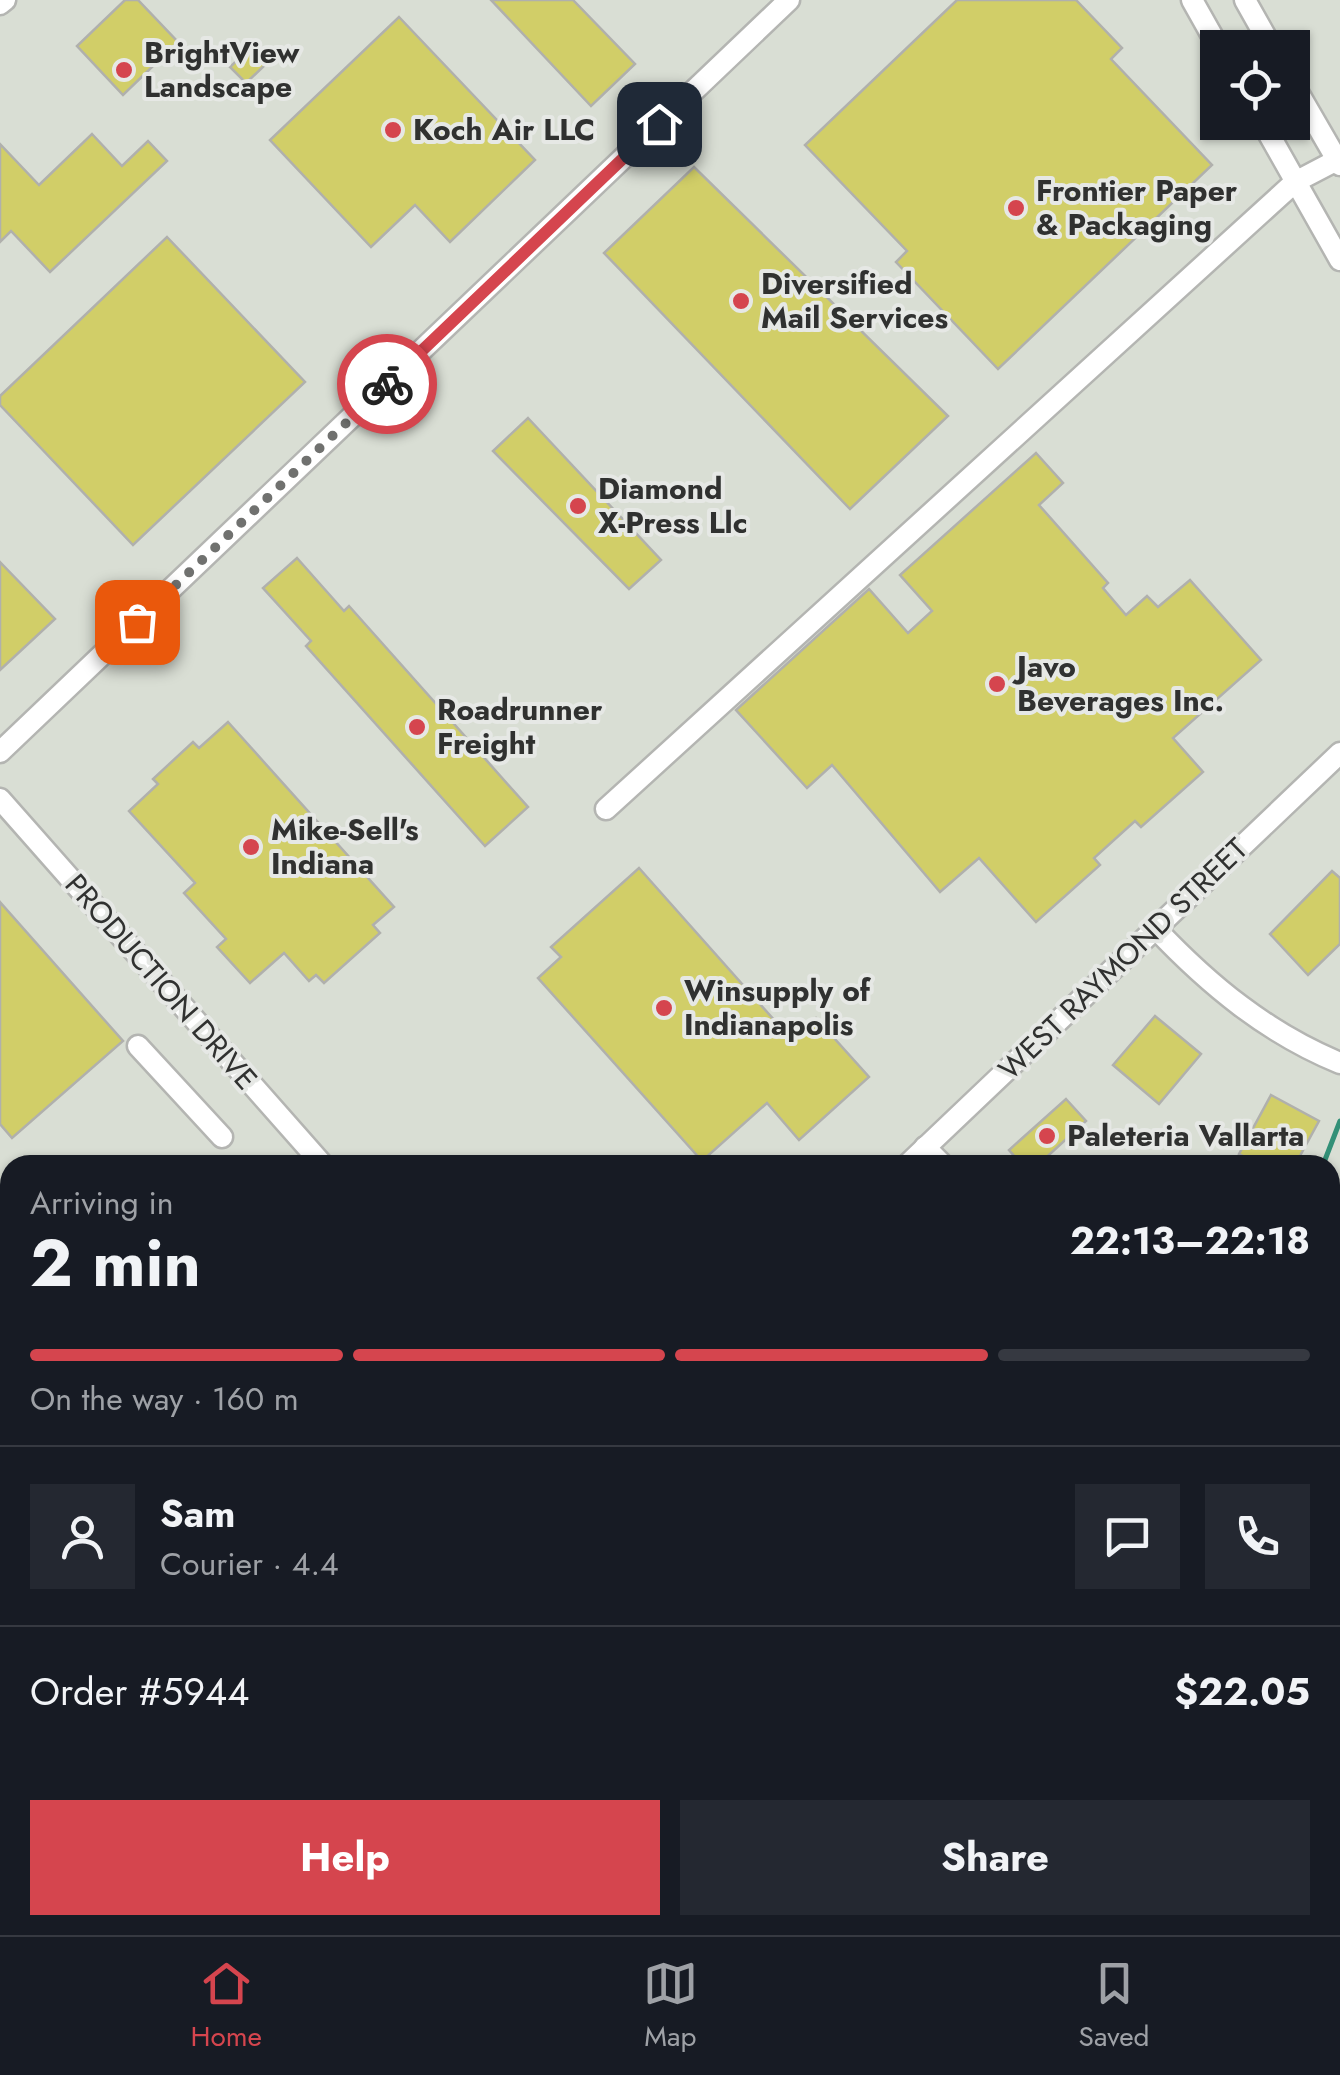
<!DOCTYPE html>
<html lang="en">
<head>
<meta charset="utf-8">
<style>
	:root { --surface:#171b24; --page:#242831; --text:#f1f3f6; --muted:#9ea1a6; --line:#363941; --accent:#d5454e }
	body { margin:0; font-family:Jost,sans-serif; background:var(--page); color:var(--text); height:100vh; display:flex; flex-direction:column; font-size:38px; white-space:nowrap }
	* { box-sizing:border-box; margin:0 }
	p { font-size:32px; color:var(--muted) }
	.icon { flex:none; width:55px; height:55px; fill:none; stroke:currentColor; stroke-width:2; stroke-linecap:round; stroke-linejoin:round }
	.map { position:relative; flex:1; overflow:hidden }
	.drawer { position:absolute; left:0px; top:1155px; width:1340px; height:780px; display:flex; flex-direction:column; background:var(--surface); border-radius:30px 30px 0 0; box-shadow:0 2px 8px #0004 }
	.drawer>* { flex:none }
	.tools { position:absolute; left:1200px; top:30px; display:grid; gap:20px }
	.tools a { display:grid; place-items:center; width:110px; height:110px; border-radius:0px; background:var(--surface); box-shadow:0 2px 8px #0004; font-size:50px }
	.pin { position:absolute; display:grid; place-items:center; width:85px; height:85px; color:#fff; margin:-42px; border-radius:20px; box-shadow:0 5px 15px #0006 }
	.courier { position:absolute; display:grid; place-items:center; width:100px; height:100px; margin:-50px; border:8px solid #d5454e; border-radius:50%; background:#fff; color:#222; box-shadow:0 2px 12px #0007 }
	.head em { font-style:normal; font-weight:700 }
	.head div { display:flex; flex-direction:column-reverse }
	.head { display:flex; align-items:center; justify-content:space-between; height:170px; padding:0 30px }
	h1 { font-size:65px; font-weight:700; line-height:75px }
	.bar { display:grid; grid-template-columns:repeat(4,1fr); gap:15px 10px; align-content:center; height:120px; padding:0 30px }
	.bar i { height:12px; border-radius:8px; background:var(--line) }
	.bar .on { background:var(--accent) }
	.bar p { grid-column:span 4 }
	.line { display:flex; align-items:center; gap:25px; padding:0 30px; border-top:2px solid var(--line) }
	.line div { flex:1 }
	.round { display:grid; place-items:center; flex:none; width:105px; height:105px; border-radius:0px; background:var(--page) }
	.cta { display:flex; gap:20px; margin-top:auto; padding:20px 30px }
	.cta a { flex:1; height:115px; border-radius:0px; background:var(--accent); color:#fff; font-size:40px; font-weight:700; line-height:115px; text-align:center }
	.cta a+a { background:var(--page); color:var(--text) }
	.dock { display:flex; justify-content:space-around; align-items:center; height:140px; border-top:2px solid var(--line); background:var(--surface); font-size:28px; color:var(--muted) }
	.dock a { display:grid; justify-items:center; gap:5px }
	.dock .on { color:var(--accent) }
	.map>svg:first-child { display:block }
</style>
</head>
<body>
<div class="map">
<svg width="1340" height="1935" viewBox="0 0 1340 1935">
	<rect width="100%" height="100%" fill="#e6e8e5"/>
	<!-- built -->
	<path fill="#d9ded4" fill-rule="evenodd" d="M0 0H1340V1935H216L207 1925H1330V1165H10V1710L0 1698ZM1218 48H1292V122H1218Z"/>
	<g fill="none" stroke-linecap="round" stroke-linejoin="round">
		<!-- stream -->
		<g stroke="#329077" stroke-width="5">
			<polyline points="1323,1165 1340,1121"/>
			<polyline points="997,1935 1010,1925"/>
		</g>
	</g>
	<!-- building -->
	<g fill="#d1ce68" stroke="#b0b0ad" stroke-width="2.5">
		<polygon points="125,0 138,0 178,42 123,95 77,46"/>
		<polygon points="491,0 573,0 635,64 591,106"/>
		<polygon points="957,0 1076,0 1122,48 1111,59 1212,165 998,369 896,262 907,251 805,145"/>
		<polygon points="399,17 535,160 450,242 415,205 371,247 270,140"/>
		<polygon points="249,49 265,65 246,83 230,67"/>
		<polygon points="92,134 122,166 148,141 167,161 50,272 11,231 0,242 0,144 39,185"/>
		<polygon points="694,167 948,416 850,509 604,253"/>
		<polygon points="167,237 305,382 133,545 0,405 0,396"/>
		<polygon points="528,418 661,560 629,589 493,451"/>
		<polygon points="1036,453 1063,483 1039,505 1108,583 1103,588 1126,615 1147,596 1158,607 1190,580 1261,660 1173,738 1203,772 1141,827 1135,821 1094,858 1100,865 1036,922 979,858 940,892 832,765 807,788 736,710 869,589 908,633 932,611 900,575"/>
		<polygon points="297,558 344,611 349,606 528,807 485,846 306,646 311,641 263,588"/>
		<polygon points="0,562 55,619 0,670"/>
		<polygon points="228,722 394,907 373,925 380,933 324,983 316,975 309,981 284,953 250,983 217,947 226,939 184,893 195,883 129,811 158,784 153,779 193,742 199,748"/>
		<polygon points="639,868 792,1040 816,1018 869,1077 799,1140 767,1103 702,1161 538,978 561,957 551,947"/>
		<polygon points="1332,871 1340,878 1340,944 1308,975 1270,934"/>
		<polygon points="0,902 123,1041 12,1138 0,1124"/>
		<polygon points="1155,1016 1201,1054 1159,1104 1113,1065"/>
		<polygon points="1271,1095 1319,1121 1295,1165 1260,1165 1239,1154"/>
		<polygon points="1066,1099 1086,1121 1038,1165 1022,1165 1009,1150"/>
	</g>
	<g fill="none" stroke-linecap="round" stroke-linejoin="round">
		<!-- minor casing -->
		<g stroke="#b4b5b2" stroke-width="25">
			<g id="minor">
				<polyline points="1192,0 1219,48"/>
				<polyline points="1245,0 1272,48"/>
				<polyline points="0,4 5,0"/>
				<polyline points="1292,82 1340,165"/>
				<polyline points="1262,122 1340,260"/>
				<polyline points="0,752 789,0"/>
				<polyline points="0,799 323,1165"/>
				<polyline points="606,809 1295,182 1337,160"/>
				<path d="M1156 929C1209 985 1267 1033 1340 1063"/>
				<polyline points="138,1046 222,1137"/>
				<polyline points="925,1147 943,1165"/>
				<polyline points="907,1165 1340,753"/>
				<polyline points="1330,1394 1340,1397"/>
				<polyline points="0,1684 10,1695"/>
				<polyline points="1330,1863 1340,1864"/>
				<polyline points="220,1925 230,1935"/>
				<polyline points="620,1925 629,1935"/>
				<polyline points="340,1935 350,1925"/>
			</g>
		</g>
		<!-- highway casing -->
		<g stroke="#c5c5c5" stroke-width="32">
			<g id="highway">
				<polyline points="0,1772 10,1783"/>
				<polyline points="0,1881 10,1892"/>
				<polyline points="40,1925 49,1935"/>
				<polyline points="140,1925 149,1935"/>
			</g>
		</g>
		<!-- minor -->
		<use href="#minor" stroke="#fff" stroke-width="20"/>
		<!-- highway -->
		<use href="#highway" stroke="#41b362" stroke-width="28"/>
	</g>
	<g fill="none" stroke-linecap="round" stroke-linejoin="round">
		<!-- done -->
		<polyline stroke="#70716f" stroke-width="10" stroke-dasharray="0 18" points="137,622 387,384"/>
		<!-- route -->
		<polyline stroke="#d5454e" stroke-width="12" points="387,384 659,124"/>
	</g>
	<!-- markers -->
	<g fill="#d5454e" stroke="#e6e8e5" stroke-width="4">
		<circle cx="124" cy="70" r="10"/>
		<circle cx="393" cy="130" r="10"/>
		<circle cx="1016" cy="208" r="10"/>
		<circle cx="741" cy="301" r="10"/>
		<circle cx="578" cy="506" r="10"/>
		<circle cx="997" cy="684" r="10"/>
		<circle cx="417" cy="727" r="10"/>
		<circle cx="251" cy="847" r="10"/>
		<circle cx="664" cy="1008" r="10"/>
		<circle cx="1047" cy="1136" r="10"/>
	</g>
	<g text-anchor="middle" stroke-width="8" stroke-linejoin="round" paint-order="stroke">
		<!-- poi labels -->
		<g font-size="30" font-weight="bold" fill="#303130" stroke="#e6e8e5" text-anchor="start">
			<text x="144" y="63">BrightView<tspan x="144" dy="34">Landscape</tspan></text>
			<text x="413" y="140">Koch Air LLC</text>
			<text x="1036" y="201">Frontier Paper<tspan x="1036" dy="34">&amp; Packaging</tspan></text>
			<text x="761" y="294">Diversified<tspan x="761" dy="34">Mail Services</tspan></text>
			<text x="598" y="499">Diamond<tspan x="598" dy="34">X-Press Llc</tspan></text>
			<text x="1017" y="677">Javo<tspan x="1017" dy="34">Beverages Inc.</tspan></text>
			<text x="437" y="720">Roadrunner<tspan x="437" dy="34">Freight</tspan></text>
			<text x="271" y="840">Mike-Sell's<tspan x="271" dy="34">Indiana</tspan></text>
			<text x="684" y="1001">Winsupply of<tspan x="684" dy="34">Indianapolis</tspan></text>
			<text x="1067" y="1146">Paleteria Vallarta</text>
		</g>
		<!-- street labels -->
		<g font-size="30" fill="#303130" stroke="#e6e8e5">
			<text transform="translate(1123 959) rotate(-44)" y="10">WEST RAYMOND STREET</text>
			<text transform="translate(161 982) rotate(49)" y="10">PRODUCTION DRIVE</text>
		</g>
	</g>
</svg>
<div class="tools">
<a><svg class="icon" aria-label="locate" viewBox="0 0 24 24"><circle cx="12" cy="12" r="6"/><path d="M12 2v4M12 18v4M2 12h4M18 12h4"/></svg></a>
</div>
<div class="pin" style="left:137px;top:622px;background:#ea580c"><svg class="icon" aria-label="bag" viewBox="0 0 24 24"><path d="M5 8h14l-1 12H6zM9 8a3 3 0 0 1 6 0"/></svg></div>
<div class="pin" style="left:659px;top:124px;background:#1f2937"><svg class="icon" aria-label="home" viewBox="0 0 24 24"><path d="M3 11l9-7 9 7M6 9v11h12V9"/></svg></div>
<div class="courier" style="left:387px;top:384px"><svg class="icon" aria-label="bike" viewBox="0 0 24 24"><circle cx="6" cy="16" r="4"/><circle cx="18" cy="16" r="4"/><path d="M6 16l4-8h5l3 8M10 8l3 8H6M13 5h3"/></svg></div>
<section class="drawer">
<div class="head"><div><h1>2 min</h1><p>Arriving in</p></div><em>22:13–22:18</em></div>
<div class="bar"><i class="on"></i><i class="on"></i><i class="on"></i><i></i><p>On the way · 160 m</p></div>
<div class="line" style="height:180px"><a class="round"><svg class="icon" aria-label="person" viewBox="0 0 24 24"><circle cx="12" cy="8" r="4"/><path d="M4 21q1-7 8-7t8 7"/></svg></a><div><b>Sam</b><p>Courier · 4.4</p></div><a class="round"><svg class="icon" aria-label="chat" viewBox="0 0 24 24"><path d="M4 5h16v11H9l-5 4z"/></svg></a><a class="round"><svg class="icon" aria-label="phone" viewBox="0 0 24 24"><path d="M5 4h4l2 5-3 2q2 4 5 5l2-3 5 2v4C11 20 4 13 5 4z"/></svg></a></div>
<div class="line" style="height:130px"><div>Order #5944</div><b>$22.05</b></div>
<div class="cta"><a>Help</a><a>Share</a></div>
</section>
</div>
<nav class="dock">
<a class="on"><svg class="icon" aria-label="home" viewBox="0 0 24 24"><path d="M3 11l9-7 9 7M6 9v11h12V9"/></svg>Home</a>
<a><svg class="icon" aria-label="map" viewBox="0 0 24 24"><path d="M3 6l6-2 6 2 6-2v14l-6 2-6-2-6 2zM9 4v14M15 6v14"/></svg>Map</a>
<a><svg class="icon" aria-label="saved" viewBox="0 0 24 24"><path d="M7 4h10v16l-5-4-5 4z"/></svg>Saved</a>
</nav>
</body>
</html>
